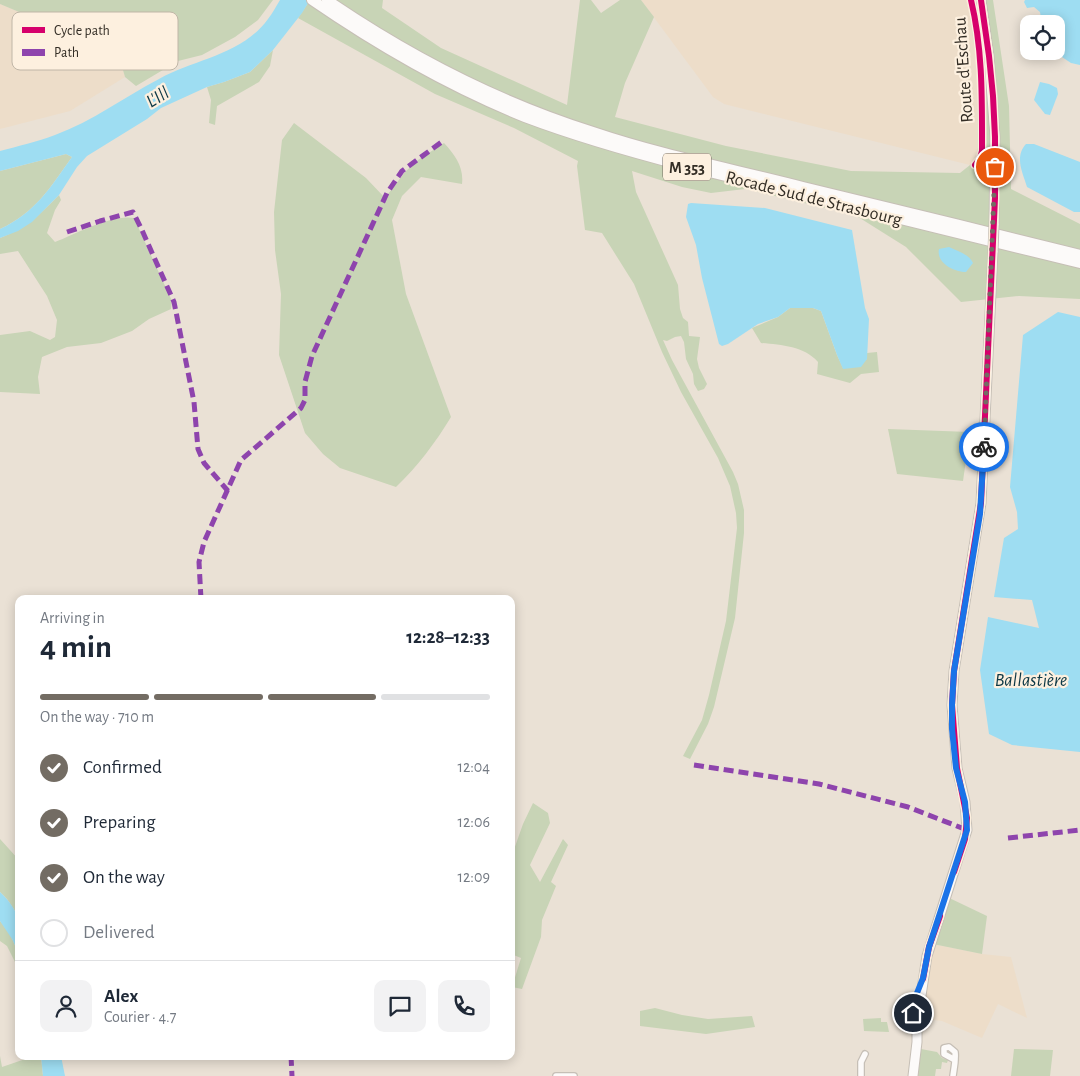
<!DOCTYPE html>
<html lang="en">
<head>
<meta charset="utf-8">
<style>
	:root { --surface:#fff; --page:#f2f2f3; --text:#1f2937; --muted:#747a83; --line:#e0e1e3; --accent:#736c63 }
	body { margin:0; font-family:"Alegreya Sans",sans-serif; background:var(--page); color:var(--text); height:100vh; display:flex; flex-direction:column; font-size:19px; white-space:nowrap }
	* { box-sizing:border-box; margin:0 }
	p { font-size:16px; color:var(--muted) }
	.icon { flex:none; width:28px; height:28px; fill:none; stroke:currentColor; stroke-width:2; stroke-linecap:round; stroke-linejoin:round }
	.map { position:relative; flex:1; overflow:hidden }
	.drawer { position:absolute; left:15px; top:595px; width:500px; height:465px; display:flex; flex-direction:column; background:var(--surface); border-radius:10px; box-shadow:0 2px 12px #0003 }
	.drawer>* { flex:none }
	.buttons { position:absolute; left:1020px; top:15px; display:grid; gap:10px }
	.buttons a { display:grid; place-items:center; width:45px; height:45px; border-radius:10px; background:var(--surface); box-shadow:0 2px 12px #0003; font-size:25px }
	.pin { position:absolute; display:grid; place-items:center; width:42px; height:42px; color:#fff; margin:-21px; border:2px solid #fff; border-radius:50%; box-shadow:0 1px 5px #0007 }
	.courier { position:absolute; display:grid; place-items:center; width:50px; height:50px; margin:-25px; border:4px solid #1a73e8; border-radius:50%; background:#fff; color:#222; box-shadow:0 1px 6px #0007 }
	.head em { font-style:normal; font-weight:600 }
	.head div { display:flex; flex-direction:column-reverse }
	.head { display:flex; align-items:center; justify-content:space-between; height:85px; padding:0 25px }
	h1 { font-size:32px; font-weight:600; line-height:38px }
	.bar { display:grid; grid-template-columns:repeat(4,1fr); gap:8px 5px; align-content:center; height:60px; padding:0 25px }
	.bar i { height:6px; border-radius:4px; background:var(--line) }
	.bar .current { background:var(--accent) }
	.bar p { grid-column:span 4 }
	.line { display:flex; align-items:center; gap:12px; padding:0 25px; border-top:1px solid var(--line) }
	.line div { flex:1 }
	.round { display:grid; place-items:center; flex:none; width:52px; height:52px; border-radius:10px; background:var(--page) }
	ol { padding:0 25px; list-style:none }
	li { display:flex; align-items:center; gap:15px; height:55px }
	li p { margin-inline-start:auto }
	li .icon { padding:5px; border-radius:50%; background:var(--accent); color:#fff; stroke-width:4 }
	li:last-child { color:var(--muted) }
	li i { width:28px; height:28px; border:2px solid var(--line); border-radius:50% }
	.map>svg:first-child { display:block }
</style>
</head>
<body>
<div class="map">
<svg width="1080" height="1076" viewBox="0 0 1080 1076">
	<rect width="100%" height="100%" fill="#eae1d5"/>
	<!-- built -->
	<g fill="#edddc9">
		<polygon points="641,0 968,0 979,82 977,92 977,156 970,165 724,104 713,97"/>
		<polygon points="0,4 100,46 121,63 125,77 70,111 0,129"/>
		<polygon points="928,943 982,954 1011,957 1027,1018 998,1004 982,1038 942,1021 910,1017"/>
	</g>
	<!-- green -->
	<g fill="#c8d4b6">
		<polygon points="0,0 273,0 258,20 235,37 202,55 178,61 136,86 125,77 121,63 100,46 0,4"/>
		<polygon points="310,0 383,0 382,8 441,48 567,105 580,0 591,0 601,13 620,0 641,0 654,17 625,83 615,117 726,146 851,171 960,173 970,165 977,156 977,92 979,82 968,0 993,0 1009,106 1011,189 1080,224 1080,299 1019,296 961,302 906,247 855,215 745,189 711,193 682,187 632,171 636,192 678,285 680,309 683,318 688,322 689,336 700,337 697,359 699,368 707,384 704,389 698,391 694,384 693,374 686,359 684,342 681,336 675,337 667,341 663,340 672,360 733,472 738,484 744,510 744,533 735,618 714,707 708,724 690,759 683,756 702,720 709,695 726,621 737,528 736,513 730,486 718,458 681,392 662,352 634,284 602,233 585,230 577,166 578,161 514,128 435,94 298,18"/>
		<polygon points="273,50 270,66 259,82 217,106 215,125 209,123 211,100 207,87 224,82 250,72"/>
		<path d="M294 123 366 178 385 198 405 172 418 160 444 143C455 155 464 167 462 184L421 177 402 196 392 220 406 294 451 417C436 442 417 467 396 487L340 468 323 454 305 433 279 355 281 294 275 250 274 212 282 140Z"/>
		<path d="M66 154 72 157C50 188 35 213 0 229V171Z"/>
		<path d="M59 195 61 200 55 210 47 233 55 242C76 234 112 214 134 218L172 301 171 309 149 319 132 331 101 343 67 347 42 357 38 377 40 394 0 392V335L30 331 50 340 55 337 57 320 47 296 18 251 0 254V238C28 227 38 216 59 195Z"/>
		<path d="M790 308H813L821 311 837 355 843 368 867 359V353L877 352 879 372 861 374 850 383 817 374 818 362C804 346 781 345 761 343L752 328 778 317Z"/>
		<polygon points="888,429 970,432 963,481 897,474"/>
		<polygon points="533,803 548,813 550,823 530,865 540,882 563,839 568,845 551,882 556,886 542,920 541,937 522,989 512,987 521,958 511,954 511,858 523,824"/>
		<polygon points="0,839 19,860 19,917 7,899 0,892"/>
		<polygon points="943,895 987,916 982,954 928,943"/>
		<path d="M0 921C13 935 19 951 19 970L7 946 0 941Z"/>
		<polygon points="655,1008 682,1015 708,1019 752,1016 755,1027 706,1034 640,1026 640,1011"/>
		<polygon points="881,1018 881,1022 887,1022 889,1032 864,1031 863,1019"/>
		<polygon points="921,1049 937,1052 942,1058 948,1060 947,1063 942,1062 941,1069 936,1069 935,1076 918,1076"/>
		<polygon points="1014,1049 1053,1050 1050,1076 1011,1076"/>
		<polygon points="0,1056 2,1067 34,1056 41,1056 43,1076 0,1076"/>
	</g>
	<!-- water -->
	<g fill="#9eddf2">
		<path d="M280 0H310L302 13 273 50 250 72 224 82 207 87 161 108 147 119 87 156 77 167 59 195 32 222 18 231 0 238V229C35 213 50 188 72 157L66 154 0 171V151C18 146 37 142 55 135 93 121 124 97 159 79 195 59 242 55 268 19 273 13 276 6 280 0Z"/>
		<polygon points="1025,0 1080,0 1080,65 1071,63 1053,51 1056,51 1056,24 1042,24 1040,12 1034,7 1027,8 1024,2"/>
		<polygon points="1040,82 1049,84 1057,88 1058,94 1050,115 1045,114 1034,100"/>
		<path d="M1026 144H1034L1080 162V212H1074L1027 187C1023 173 1014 157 1026 144Z"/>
		<polygon points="691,203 765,208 852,230 865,308 869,319 867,359 861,367 843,369 837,355 821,311 813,308 790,308 778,317 758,324 728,344 722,346 719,344 702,278 696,245 686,217 688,204"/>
		<path d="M949 247C957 251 969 254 973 263L966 272C954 272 936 263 939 249Z"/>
		<polygon points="1058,312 1080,317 1080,752 1012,745 989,734 980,670 988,617 1039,628 1032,600 994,597 1004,538 1018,529 1017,512 1010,487 1023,335"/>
		<path d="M0 892C23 914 19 925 19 954L12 939 0 921Z"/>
		<polygon points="41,1056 61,1056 65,1076 43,1076"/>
	</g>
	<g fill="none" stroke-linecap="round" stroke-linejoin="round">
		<!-- minor casing -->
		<g stroke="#c6bfb6" stroke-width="8">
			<g id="minor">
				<path d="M971 0C983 50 982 100 982 151L980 159 975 165"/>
				<polyline points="556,1076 574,1076"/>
				<polyline points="861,1076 861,1062 865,1054"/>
				<path d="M953 1076C954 1068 956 1060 955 1052L949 1047 944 1048V1054L955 1060"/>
			</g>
		</g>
		<!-- secondary casing -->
		<g stroke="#c6bfb6" stroke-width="11">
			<g id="secondary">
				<polyline points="981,0 989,56 995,137 994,225"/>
				<polyline points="913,1076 917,1042 917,1022 927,956 967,830 965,802 957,768 952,705 954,671 981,503 993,251"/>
			</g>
		</g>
		<!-- trunk casing -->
		<g stroke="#c6bfb6" stroke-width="12">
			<g id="trunk">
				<path d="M312 0C379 46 450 87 525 117 578 137 631 152 685 166L1080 263"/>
				<path d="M327 0C409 56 498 102 593 132 661 155 733 169 803 187 895 209 988 232 1080 255"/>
			</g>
		</g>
		<!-- minor -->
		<use href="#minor" stroke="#fcfaf9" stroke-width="5.5"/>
		<!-- secondary -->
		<use href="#secondary" stroke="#fcfaf9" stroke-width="9"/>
		<!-- trunk -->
		<use href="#trunk" stroke="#fcfaf9" stroke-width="10"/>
		<!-- secondary-bridge casing -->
		<g stroke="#c6bfb6" stroke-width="11" stroke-linecap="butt">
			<polyline id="secondary-bridge" points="993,251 994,225"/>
		</g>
		<!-- secondary-bridge -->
		<use href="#secondary-bridge" stroke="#fcfaf9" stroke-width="9"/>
		<!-- quiet -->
		<g stroke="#8e44ad" stroke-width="5" stroke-dasharray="10 5" stroke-linecap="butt">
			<polyline points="67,232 100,221 133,212 141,228 174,302 194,402 198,449 204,463 228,491"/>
			<polyline points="201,599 199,562 204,542 241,460 301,408 305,400 305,382 312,356 387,193 402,171 443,141"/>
			<polyline points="694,765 819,784 908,807 967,830"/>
			<polyline points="1008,838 1080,830"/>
			<polyline points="291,1056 292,1076"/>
		</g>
		<!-- cycleway casing -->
		<g stroke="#fdf0df" stroke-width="9">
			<g id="cycleway">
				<path d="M971 0C983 50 982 100 982 151L980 159 975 165"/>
				<polyline points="954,872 965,839 967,818 957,768 952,705 954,671 981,503 995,198 995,137 993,96 989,56 981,0"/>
				<polyline points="923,979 929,947 940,916"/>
			</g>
		</g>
		<!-- cycleway -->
		<use href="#cycleway" stroke="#d6006c" stroke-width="6"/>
	</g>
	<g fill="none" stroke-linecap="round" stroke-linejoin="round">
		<!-- done -->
		<polyline stroke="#736c63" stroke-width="5" stroke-dasharray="0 9" points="984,447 995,167"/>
		<!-- route -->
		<polyline stroke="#1a73e8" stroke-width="6" points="913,1013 915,998 923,978 929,947 967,830 965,802 956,768 952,729 952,705 954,671 980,514 984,447"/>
	</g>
	<g text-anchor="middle" stroke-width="4.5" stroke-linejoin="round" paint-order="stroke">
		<!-- shield labels -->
		<rect fill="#fdf0df" stroke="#70685d" stroke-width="1" x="663" y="153.5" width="48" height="27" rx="4"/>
		<g font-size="16" font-weight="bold" fill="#332d25">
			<text x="687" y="173">M 353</text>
		</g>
		<!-- street labels -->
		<g font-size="18" fill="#332d25" stroke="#fdf0df">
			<text transform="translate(963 70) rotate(-94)" y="6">Route d'Eschau</text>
			<text transform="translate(814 198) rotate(14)" y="6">Rocade Sud de Strasbourg</text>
		</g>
		<!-- water labels -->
		<g font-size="19" font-style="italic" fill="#0c3846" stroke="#fdf0df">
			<text transform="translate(157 96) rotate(-31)" y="7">L'Ill</text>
			<text x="1031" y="686">Ballastière</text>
		</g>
	</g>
	<!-- legend -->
	<rect x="12" y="12" width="166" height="58" rx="8" fill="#fdf0df" stroke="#c0b6a7" stroke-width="1"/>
	<rect x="22" y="27" width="23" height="6" fill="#d6006c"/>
	<rect x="22" y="49" width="23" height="7" fill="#8e44ad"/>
	<g font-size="14" fill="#332d25">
		<text x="54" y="35">Cycle path</text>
		<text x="54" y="57">Path</text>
	</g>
</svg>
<div class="buttons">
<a><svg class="icon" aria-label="locate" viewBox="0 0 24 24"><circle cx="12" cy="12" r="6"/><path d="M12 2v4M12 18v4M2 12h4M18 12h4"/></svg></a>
</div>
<div class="pin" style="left:995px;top:167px;background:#ea580c"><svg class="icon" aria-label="bag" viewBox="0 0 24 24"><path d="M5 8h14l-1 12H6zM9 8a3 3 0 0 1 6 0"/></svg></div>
<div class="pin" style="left:913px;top:1013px;background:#1f2937"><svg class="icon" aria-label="home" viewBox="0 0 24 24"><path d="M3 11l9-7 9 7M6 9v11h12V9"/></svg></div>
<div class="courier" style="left:984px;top:447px"><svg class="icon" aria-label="bike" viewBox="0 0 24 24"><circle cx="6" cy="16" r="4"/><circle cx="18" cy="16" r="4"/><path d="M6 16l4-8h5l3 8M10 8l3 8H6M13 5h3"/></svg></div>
<section class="drawer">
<div class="head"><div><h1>4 min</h1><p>Arriving in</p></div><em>12:28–12:33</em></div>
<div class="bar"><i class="current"></i><i class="current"></i><i class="current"></i><i></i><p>On the way · 710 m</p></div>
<ol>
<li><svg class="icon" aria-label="check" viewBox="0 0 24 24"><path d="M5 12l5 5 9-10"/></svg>Confirmed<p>12:04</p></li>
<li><svg class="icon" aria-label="check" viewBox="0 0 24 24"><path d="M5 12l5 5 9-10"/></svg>Preparing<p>12:06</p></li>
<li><svg class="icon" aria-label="check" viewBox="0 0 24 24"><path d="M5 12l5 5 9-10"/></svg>On the way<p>12:09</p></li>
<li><i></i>Delivered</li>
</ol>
<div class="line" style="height:90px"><a class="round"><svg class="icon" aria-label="person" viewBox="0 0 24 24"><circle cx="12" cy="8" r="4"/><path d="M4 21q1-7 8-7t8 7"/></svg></a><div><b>Alex</b><p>Courier · 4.7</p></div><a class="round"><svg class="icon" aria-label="chat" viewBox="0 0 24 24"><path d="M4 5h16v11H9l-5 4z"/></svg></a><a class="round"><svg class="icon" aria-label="phone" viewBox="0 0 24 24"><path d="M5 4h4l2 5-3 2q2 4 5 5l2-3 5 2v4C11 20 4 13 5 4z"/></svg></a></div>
</section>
</div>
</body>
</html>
